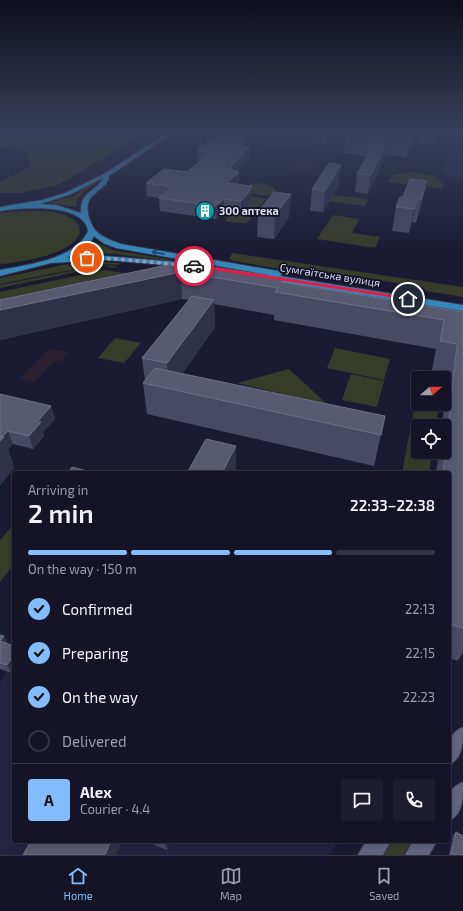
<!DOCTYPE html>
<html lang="en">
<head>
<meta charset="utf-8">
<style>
	:root { --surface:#141426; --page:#1d1d2e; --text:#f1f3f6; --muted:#9d9ea7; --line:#333343; --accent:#83bcfb }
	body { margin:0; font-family:"Exo 2",sans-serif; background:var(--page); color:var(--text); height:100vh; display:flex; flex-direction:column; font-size:15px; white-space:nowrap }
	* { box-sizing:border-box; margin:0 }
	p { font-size:13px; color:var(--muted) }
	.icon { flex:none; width:22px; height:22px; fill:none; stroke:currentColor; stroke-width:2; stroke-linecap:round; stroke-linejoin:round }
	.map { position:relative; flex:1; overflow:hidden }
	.drawer { position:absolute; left:12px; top:471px; width:439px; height:372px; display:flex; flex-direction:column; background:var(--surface); border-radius:4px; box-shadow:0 2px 6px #0003,0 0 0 1px var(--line) }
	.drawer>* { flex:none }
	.needle { width:26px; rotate:69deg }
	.buttons { position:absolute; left:411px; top:371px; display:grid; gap:8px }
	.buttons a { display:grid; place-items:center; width:40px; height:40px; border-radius:4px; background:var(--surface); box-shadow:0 2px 6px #0003,0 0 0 1px var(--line); font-size:20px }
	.pin { position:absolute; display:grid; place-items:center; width:34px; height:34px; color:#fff; margin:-17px; border:2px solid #fff; border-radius:50%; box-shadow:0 1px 4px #0007 }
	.courier { position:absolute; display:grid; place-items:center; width:40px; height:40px; margin:-20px; border:3px solid #e11d48; border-radius:50%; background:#fff; color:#222; box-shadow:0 1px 5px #0007 }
	.headline em { font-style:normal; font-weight:600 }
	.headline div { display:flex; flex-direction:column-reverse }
	.headline { display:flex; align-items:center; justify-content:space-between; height:68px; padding:0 16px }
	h1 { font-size:26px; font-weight:600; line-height:30px }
	.bar { display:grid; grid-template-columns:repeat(4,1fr); gap:6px 4px; align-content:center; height:48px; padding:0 16px }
	.bar i { height:5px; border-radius:3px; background:var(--line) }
	.bar .on { background:var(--accent) }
	.bar p { grid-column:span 4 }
	.line { display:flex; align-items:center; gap:10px; padding:0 16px; border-top:1px solid var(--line) }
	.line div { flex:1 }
	.round { display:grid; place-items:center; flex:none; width:42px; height:42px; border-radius:4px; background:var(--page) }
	ol { padding:0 16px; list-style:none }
	li { display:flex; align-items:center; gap:12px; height:44px }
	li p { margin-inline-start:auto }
	li .icon { padding:4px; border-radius:50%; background:var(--accent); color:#111; stroke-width:4 }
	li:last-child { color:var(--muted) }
	li i { width:22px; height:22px; border:2px solid var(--line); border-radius:50% }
	.tabs { display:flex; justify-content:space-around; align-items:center; height:56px; border-top:1px solid var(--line); background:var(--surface); font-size:11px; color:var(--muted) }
	.tabs a { display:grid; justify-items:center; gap:2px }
	.tabs .on { color:var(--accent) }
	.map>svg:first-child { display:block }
</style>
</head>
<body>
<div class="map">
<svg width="463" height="855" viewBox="0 0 463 855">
	<rect width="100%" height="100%" fill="#1a1b33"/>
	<!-- built -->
	<g fill="#232442">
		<polygon points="275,132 367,132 355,155 262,147"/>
		<polygon points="454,132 463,132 463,183 441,173"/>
		<polygon points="14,661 14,841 340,841 328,855 0,855 0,683"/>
	</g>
	<!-- industrial -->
	<g fill="#2b202f">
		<polygon points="296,163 317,165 312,171 289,171"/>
		<polygon points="49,349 69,352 59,362 54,361 34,382 19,379"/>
	</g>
	<!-- green -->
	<g fill="#373b2a">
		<polygon points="0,132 147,132 58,185 21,193 0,193 0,182 30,167 26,153 13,149 0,148"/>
		<polygon points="409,172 435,176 441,180 439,181 443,184 443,189 388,182 394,175"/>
		<path d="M100 178 102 179C93 186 76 194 76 207L47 203 73 196Z"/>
		<path d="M255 183C263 184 274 183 276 193L269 196 246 193 243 191 250 184Z"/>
		<polygon points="324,194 368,199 365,206 320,200"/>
		<polygon points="251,196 266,199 260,207 247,207 250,202"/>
		<path d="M24 211C42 210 67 210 79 225 88 253 18 263 0 264V213Z"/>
		<polygon points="247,212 251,213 253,215 247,223 227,222 225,220 231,213 244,215"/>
		<polygon points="333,215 359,219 352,233 380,237 375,248 317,239"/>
		<polygon points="98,243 113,250 173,260 172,261 114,254 81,254"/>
		<polygon points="232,253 463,287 463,297 426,291 422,287 295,267 286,270 234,261 229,259"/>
		<polygon points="90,262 120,263 117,265 101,264 0,284 0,278 63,265"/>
		<polygon points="101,265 116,266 115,268 105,266 0,288 0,285"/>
		<polygon points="104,270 176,281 0,320 0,292"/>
		<polygon points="115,338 141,343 124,363 98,358"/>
		<polygon points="335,348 390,359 384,380 327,368"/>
		<polygon points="289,369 328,405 237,383"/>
		<polygon points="351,374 384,381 377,407 342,400"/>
		<polygon points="418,388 418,404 439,404 436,426 418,426 418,452 432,452 429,473 402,473"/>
		<polygon points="14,524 14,564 0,582 0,540"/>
		<polygon points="392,841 414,841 403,855 381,855"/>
	</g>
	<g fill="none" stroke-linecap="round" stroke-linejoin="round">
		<!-- minor casing -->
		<g stroke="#353549" stroke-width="2">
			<g id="minor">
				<path d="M463 727C463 743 463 758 449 765 449 749 446 734 463 727Z"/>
				<path d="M463 782C463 799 463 814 449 821 449 804 444 789 463 782Z"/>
				<polygon points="366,841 391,841 383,855 358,855"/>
				<polygon points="413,841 437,841 429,855 405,855"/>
			</g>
		</g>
		<!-- major casing -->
		<g stroke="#353549" stroke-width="2">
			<path id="major" d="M168 132H174L109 176C109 186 95 191 90 199 84 208 90 223 96 231 102 237 113 241 121 244L278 271 282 274 280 276 463 305V311L269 280 265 277 268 275 116 248 103 243 94 236C89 247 78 253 67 258L106 256 189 263 193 265 189 267 106 260 51 263 0 276V270C27 265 76 259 88 231 84 202 20 208 0 211V207L42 200 65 193 104 174ZM103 178C96 192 79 192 81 213L56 205 40 204 69 195Z"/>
		</g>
		<!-- minor -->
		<use href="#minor" fill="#616481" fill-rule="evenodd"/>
		<!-- major -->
		<use href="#major" fill="#3687b9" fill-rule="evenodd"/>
	</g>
	<!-- wall -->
	<g fill="#484a63">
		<polygon points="292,132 334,132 325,144 310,143 311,138 292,137"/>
		<polygon points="416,132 414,144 407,157 386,155 368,194 355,192 357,174 366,158 367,156 344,153 346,137"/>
		<polygon points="420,132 438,132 435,142 434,144 418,142"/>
		<polygon points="244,140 244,146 250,147 250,158 237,171 239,172 239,184 238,185 252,186 252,199 249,204 241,214 224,212 216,219 160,211 159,198 147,196 146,183 187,172 200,161 197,161 197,150"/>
		<polygon points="427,181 422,203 416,223 412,222 409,233 392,231 396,207 403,197"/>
		<polygon points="339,185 323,212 310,211 312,189"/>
		<polygon points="291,194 289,217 274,239 257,237 258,212"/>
		<polygon points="192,264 284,283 463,312 463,652 458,661 449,658 449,473 436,473 439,452 444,452 444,426 442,426 448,373 432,370 436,349 274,320 274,315 214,304 215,327 182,374 385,416 374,466 147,414 143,383 145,381 142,358 189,300 182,299 0,340 0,300"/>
		<polygon points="0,394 51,406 55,419 43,432 44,436 33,449 13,444 8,449 14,468 0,485"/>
		<polygon points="0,635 4,636 7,643 11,673 0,669"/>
		<polygon points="456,832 463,855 449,855 453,835"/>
		<polygon points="145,841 170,841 167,850"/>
	</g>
	<!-- shaded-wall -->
	<g fill="#2f3149">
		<polygon points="245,132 243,154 250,147 250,158 234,175 239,172 239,184 228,196 227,183 230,167 243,146"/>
		<polygon points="328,132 334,132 325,144 326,135"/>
		<polygon points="415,132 416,132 414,144 407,157 410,141"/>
		<polygon points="436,132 438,132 435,142 434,144"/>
		<polygon points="389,139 386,155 368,194 371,175"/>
		<polygon points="341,165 339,185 323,212 325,191"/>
		<polygon points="427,181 422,203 416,223 421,200"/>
		<polygon points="252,186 252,199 249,204 241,214 241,201"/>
		<polygon points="291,194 289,217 274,239 275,215"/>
		<polygon points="224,199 224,212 216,219 215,206"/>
		<polygon points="417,199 412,222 409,233 414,209"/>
		<polygon points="181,272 182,299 0,340 0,310"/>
		<polygon points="214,300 215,327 172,389 169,389 167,363"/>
		<polygon points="51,406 55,419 43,432 44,436 33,449 29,436 37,422"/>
		<polygon points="8,431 13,444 8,449 14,468 0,485 0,439"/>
		<polygon points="236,446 236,473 222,473"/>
		<polygon points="4,636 8,644 0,641"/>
		<polygon points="14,655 14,669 11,673 7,665"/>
		<polygon points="111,841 122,841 116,855 105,855"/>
		<polygon points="164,841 170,841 167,850"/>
	</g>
	<!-- building -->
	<g fill="#585a72" stroke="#6d6f86">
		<polygon points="220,132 244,132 243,146 250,147 230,167 232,167 230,169 234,170 233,171 239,172 227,183 252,186 249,192 241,201 224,199 215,206 159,198 172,187 146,183 164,169 187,172 212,151 197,150"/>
		<polygon points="312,132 328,132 326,135 311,133"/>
		<polygon points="349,132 415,132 410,141 389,139 371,175 357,174 372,147 368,146 372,139 346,137"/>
		<polygon points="329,163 341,165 325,191 312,189"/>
		<polygon points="410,179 427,181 421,200 417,199 414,209 396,207 400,197 403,197"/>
		<polygon points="274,192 291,194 275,215 258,212"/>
		<polygon points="191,260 192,264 284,278 281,282 463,312 463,628 449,624 449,473 443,473 457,344 440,341 444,320 275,292 278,288 181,272 0,310 0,300"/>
		<polygon points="192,296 214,300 167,363 142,358"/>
		<polygon points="155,368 385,416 381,435 143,383"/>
		<polygon points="0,394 51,406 37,422 41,422 29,436 8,431 3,436 0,436"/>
		<polygon points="0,436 4,437 0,441"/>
		<polygon points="206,439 236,446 222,473 187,473"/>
		<polygon points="72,467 87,471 85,473 68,473"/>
		<polygon points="0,635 4,636 0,641 14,646 14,655 7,665 0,663"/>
		<polygon points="456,832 463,836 463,855 451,855"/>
		<polygon points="31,841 111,841 105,855 23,855"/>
	</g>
	<!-- one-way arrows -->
	<defs><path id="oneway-shaft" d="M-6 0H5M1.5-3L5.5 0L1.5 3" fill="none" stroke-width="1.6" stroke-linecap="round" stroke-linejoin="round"/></defs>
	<use stroke="#204163" href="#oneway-shaft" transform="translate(158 253) rotate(-170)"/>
	<!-- sky -->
	<linearGradient id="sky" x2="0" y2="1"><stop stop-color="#0e0f1c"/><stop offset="0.53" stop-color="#383f5b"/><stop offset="1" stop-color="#383f5b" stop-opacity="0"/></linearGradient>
	<rect width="463" height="251" fill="url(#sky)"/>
	<!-- route -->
	<polygon fill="#e11d48" points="194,264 408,297 410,299 408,300 193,267"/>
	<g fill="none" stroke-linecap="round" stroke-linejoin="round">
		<!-- done -->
		<polyline stroke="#999aae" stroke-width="4" stroke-dasharray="0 7.2" points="87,258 116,259 194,266"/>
	</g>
	<!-- icons -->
	<defs>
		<g id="building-disc" transform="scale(1)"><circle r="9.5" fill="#0f9aa8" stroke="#111229"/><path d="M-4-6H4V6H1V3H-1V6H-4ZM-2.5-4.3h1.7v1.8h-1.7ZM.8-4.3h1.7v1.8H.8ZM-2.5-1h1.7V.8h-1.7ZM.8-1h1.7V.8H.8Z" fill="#fff"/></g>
	</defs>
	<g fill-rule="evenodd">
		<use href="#building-disc" x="205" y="211"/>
	</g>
	<g text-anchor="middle" stroke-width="3.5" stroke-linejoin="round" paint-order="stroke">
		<!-- far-poi labels -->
		<g font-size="11" font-weight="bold" fill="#dddff0" stroke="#111229" text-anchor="start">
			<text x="219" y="215">300 аптека</text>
		</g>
		<!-- far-street labels -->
		<g font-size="11" fill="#dddff0" stroke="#111229">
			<text transform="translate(330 275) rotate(9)" y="4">Сумгаїтська вулиця</text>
		</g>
	</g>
</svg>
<div class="buttons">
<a><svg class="needle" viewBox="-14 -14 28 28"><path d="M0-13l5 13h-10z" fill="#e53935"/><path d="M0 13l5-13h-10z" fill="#9d9ea7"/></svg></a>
<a><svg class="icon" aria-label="locate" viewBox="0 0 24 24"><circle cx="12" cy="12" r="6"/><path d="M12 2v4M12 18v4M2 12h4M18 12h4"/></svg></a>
</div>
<div class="pin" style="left:87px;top:258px;background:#ea580c"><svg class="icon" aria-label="bag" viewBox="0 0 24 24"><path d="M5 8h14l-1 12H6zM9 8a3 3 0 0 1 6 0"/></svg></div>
<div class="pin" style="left:408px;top:299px;background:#1f2937"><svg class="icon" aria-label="home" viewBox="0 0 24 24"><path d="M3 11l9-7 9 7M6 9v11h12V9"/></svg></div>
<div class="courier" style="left:194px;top:266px"><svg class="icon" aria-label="car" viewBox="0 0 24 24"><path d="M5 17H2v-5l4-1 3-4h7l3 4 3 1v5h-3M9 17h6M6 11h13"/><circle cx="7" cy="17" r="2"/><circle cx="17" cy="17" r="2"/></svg></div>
<section class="drawer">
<div class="headline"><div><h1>2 min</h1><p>Arriving in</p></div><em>22:33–22:38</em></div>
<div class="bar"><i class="on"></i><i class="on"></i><i class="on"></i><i></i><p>On the way · 150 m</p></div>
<ol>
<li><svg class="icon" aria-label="check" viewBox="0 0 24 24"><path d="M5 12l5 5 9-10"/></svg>Confirmed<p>22:13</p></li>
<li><svg class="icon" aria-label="check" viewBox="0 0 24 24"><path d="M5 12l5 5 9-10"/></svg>Preparing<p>22:15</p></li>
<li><svg class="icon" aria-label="check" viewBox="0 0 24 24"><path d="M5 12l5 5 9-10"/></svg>On the way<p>22:23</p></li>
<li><i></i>Delivered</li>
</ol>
<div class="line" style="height:72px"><b class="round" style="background:var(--accent);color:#111">A</b><div><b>Alex</b><p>Courier · 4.4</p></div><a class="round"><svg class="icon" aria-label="chat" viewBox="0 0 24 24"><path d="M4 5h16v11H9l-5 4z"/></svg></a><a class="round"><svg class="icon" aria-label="phone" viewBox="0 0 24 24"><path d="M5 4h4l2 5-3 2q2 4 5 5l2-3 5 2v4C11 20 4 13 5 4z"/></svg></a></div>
</section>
</div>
<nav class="tabs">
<a class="on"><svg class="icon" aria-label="home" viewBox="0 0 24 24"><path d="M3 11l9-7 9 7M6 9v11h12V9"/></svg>Home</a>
<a><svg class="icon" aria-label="map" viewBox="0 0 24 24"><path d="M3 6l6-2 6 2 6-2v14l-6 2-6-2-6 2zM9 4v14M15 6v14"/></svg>Map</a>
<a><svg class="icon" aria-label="saved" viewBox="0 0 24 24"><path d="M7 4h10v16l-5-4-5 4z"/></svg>Saved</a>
</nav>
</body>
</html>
